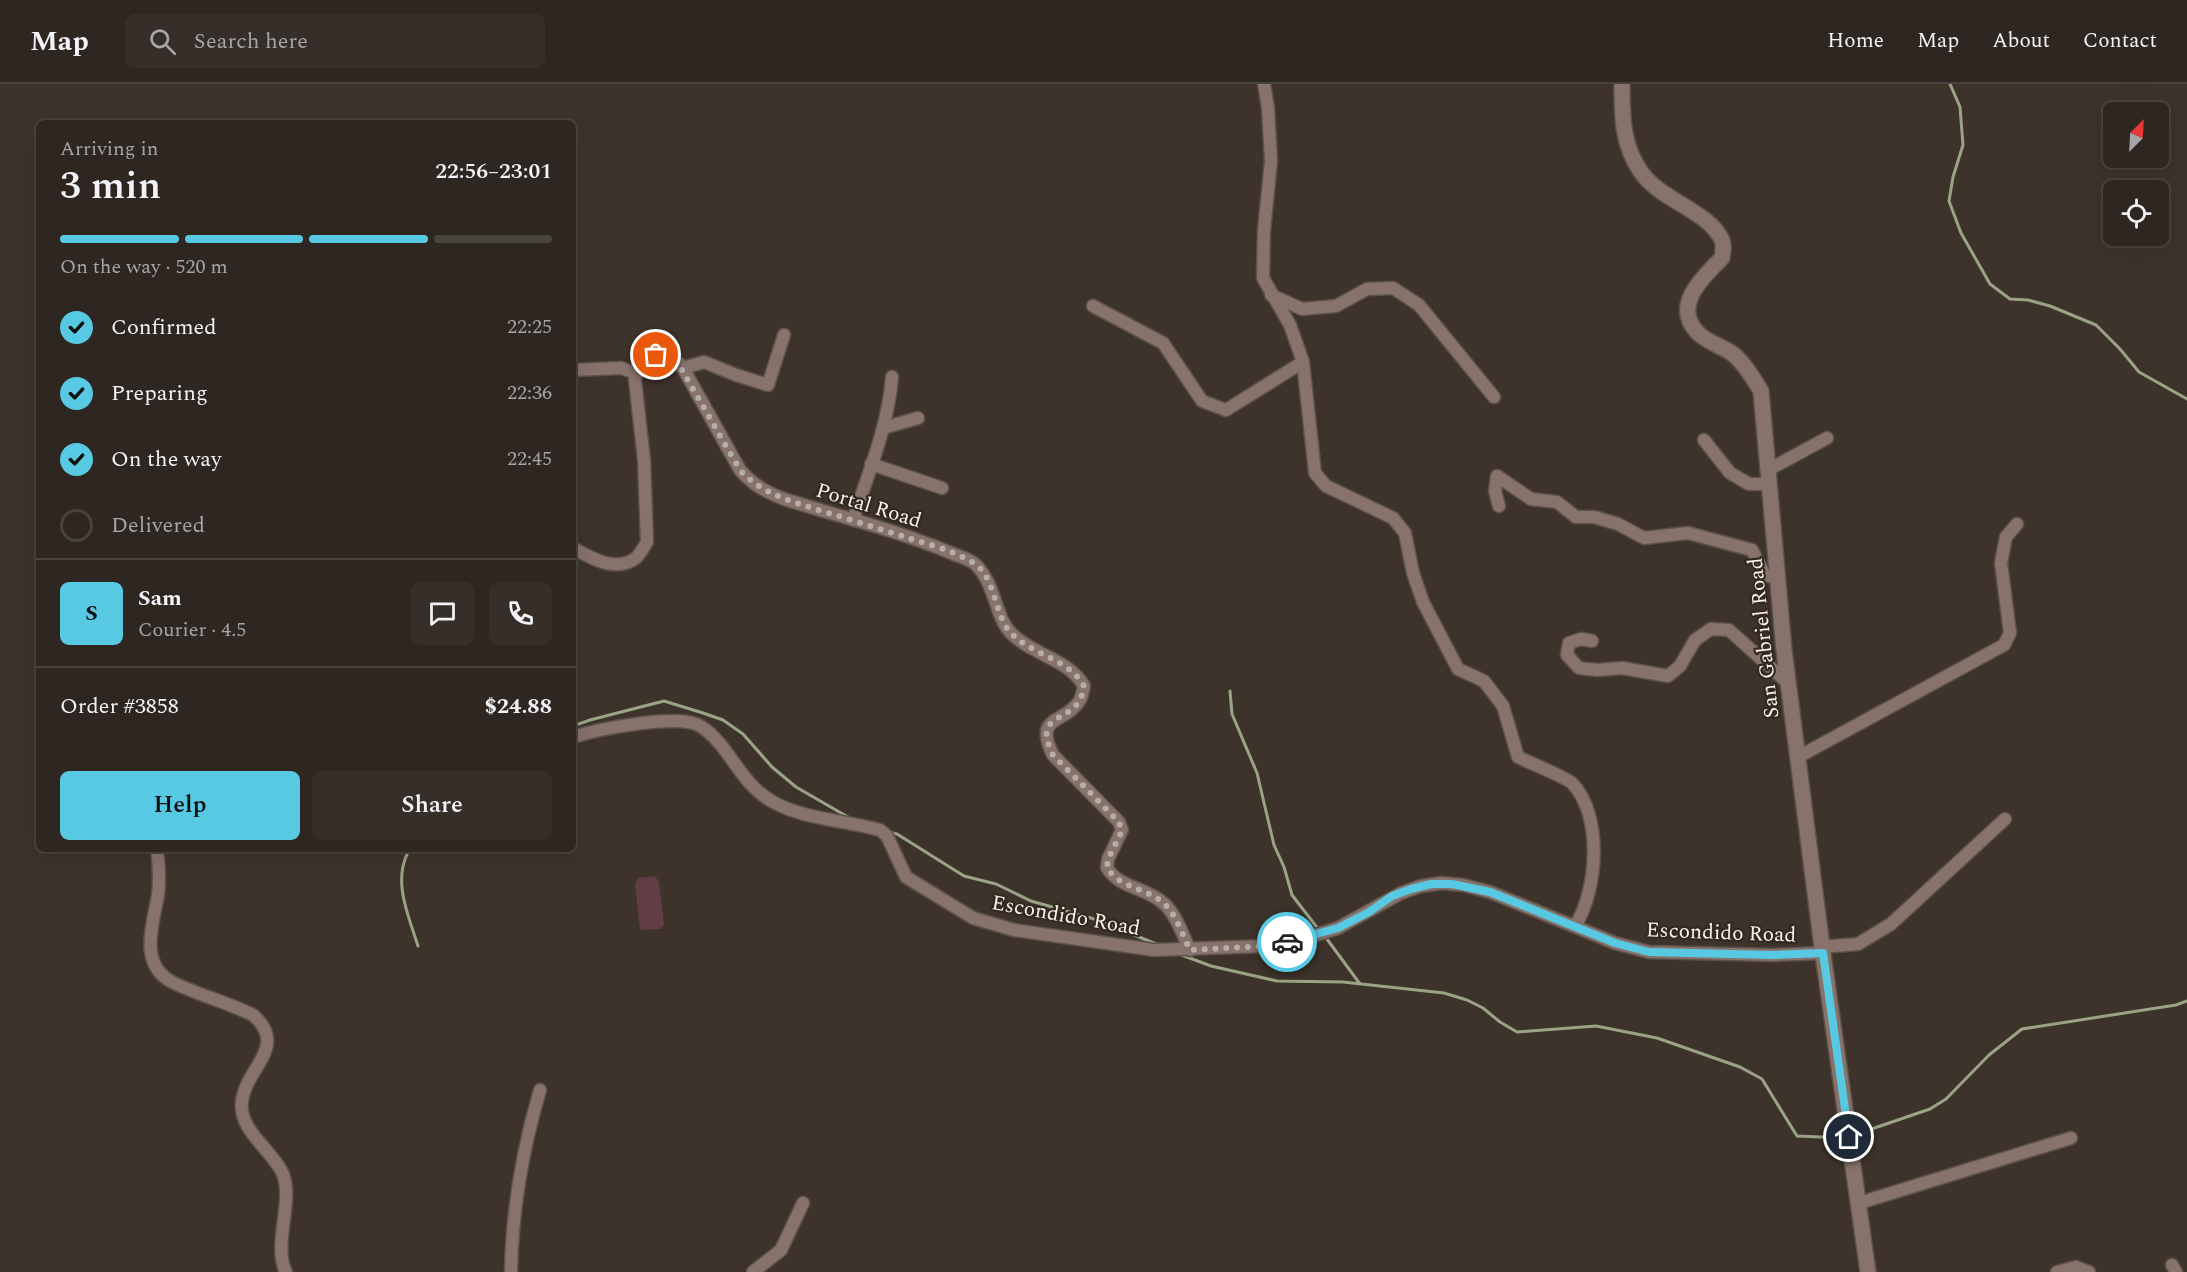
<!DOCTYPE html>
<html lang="en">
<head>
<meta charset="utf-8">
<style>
	:root { --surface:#2e2620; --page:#362e29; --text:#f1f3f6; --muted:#a7a5a5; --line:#49433e; --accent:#58c9e3 }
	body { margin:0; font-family:Spectral,serif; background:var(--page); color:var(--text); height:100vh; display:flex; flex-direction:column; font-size:22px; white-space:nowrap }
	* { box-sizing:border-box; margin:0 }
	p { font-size:20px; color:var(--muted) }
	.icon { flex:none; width:33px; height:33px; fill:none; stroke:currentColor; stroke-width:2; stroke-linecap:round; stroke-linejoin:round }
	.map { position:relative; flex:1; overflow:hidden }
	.side { position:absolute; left:36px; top:36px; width:540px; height:732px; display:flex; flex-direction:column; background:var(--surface); border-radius:9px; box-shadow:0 6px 24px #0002,0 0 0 2px var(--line) }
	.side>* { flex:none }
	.needle { width:39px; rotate:24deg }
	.buttons { position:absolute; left:2103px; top:18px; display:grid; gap:12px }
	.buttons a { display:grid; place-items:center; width:66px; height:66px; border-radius:9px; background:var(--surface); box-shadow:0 6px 24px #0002,0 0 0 2px var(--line); font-size:30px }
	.pin { position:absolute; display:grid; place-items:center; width:51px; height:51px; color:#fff; margin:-26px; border:3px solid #fff; border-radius:50%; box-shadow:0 2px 6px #0007 }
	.courier { position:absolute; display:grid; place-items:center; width:60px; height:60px; margin:-30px; border:4px solid #58c9e3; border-radius:50%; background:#fff; color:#222; box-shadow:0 2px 8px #0007 }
	.head em { font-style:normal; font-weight:600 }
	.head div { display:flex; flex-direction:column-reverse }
	.head { display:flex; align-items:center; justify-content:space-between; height:102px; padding:0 24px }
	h1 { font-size:39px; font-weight:600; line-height:45px }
	.bar { display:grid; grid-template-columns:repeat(4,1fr); gap:9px 6px; align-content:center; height:72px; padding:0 24px }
	.bar i { height:8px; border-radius:4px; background:var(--line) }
	.bar .current { background:var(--accent) }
	.bar p { grid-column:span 4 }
	.line { display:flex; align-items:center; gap:15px; padding:0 24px; border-top:2px solid var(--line) }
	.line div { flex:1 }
	.round { display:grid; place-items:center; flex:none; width:63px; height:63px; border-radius:9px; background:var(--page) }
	ol { padding:0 24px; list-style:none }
	li { display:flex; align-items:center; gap:18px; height:66px }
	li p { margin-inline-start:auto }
	li .icon { padding:6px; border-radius:50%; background:var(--accent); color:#111; stroke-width:4 }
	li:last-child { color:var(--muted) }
	li i { width:33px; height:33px; border:3px solid var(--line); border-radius:50% }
	.cta { display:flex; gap:12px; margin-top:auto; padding:12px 24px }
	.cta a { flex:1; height:69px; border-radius:9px; background:var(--accent); color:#111; font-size:24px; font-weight:600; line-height:69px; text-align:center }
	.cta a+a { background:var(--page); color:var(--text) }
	header { display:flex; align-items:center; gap:36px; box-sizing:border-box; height:84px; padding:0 30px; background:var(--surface); border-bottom:2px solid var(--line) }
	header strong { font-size:28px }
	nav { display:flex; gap:33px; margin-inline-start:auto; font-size:21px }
	.search { width:420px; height:54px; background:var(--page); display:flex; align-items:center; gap:15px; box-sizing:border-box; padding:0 21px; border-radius:9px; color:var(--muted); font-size:22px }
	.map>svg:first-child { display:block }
</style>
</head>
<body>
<header>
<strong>Map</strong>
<div class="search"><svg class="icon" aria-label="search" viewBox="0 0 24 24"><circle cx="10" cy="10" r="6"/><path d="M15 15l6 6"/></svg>Search here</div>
<nav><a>Home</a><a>Map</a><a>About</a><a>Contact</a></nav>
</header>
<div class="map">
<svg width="2187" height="1188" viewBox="0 0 2187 1188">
	<rect width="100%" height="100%" fill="#3d332a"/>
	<!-- green -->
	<polygon fill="#613d45" points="655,792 659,798 664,841 661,845 640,846 635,800 638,794"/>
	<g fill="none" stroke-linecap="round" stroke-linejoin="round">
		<!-- stream -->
		<g stroke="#9aa485" stroke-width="3">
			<polyline points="1950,0 1960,23 1963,61 1953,93 1949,117 1961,149 1990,200 2010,215 2028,216 2050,222 2096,241 2120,265 2139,288 2187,315"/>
			<polyline points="1230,607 1232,630 1257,689 1274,761 1284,783 1292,811 1319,846"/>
			<polyline points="573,642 590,636 664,617 703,629 723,636 743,650 772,683 796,703 848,733"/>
			<polyline points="888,748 897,750 964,792 996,800 1031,817 1094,835 1159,861"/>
			<path d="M410 765C391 795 409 833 418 862"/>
			<polyline points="1324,851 1360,900"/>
			<polyline points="1179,870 1211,882 1277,897 1343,898 1444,909 1467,916 1483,924 1500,938 1517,948 1596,942 1657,954 1740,983 1762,995 1797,1052 1845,1054"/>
			<polyline points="1854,1051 1930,1025 1946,1015 1989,971 2022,945 2176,921 2187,917"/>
		</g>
		<!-- minor casing -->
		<g stroke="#5b5149" stroke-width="15">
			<g id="minor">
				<path d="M1264 0 1268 24 1271 77 1264 146 1263 194 1290 241 1303 278 1315 389 1326 402 1393 434 1405 449 1413 489 1423 518 1458 585 1484 597 1503 622 1518 673C1528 678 1567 694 1572 699 1603 731 1598 806 1575 842"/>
				<polyline points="1271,211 1302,225 1336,222 1367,205 1393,204 1419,221 1494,313"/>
				<polyline points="1093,222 1163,259 1202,317 1226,326 1303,278"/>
				<polyline points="683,284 704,278 736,291 768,301 784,251"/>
				<polyline points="573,286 621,284 636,289"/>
				<polyline points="883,344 918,334"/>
				<polyline points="1704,356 1730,389 1749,400 1769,400"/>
				<polyline points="871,380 942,404"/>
				<polyline points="1768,386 1827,354"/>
				<polyline points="1499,422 1495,407 1497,392 1531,415 1557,418 1576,433 1594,433 1618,440 1644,454 1688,449 1752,466 1765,491 1777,494"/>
				<path d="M853 436C868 390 888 343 892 293"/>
				<path d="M573 464C591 474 616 489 636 474 640 470 644 463 647 458L644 376 635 296C639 270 667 263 683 284L740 386C753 401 766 408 784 415 840 433 897 446 951 469 958 472 970 475 975 480 996 500 995 533 1011 549 1032 571 1069 575 1084 602 1083 607 1082 612 1080 616 1065 641 1033 630 1053 671L1119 738 1122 746 1108 775 1107 784C1120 804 1144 803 1162 818 1176 829 1182 850 1190 866"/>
				<polyline points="1592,557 1581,555 1569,559 1567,571 1579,584 1597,586 1622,584 1668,592 1680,582 1695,556 1711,545 1729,546 1788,599"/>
				<path d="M573 653C598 645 672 631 696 640 706 644 714 653 721 661 737 681 749 705 773 718 806 736 845 736 880 746L887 752 906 793 973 834 1014 846 1154 866 1265 862 1297 857 1338 844 1401 809 1421 802 1442 799 1463 801 1490 808 1615 859 1649 868 1773 871 1823 869"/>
				<polyline points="1798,673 2004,561 2010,549 2001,479 2006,453 2017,440"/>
				<path d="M157 765C159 781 160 795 158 811 153 840 138 880 172 898 198 911 227 918 253 931 289 962 246 984 242 1017 238 1046 271 1065 282 1088 295 1115 272 1161 286 1188"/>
				<polyline points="1822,863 1858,860 1891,840 2005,735"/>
				<polyline points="1859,1119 2071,1054"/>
				<polyline points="2172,1181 2176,1188"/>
				<path d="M511 1188C512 1127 523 1064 540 1006"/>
				<polyline points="753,1188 781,1166 803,1119"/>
				<polyline points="2057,1188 2076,1183 2089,1188"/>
			</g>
		</g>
		<!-- tertiary casing -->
		<g stroke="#5b5149" stroke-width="18">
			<path id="tertiary" d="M1622 0C1622 32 1622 61 1641 88 1661 117 1709 127 1722 156 1724 161 1723 168 1722 174 1703 193 1672 221 1697 248 1706 258 1722 262 1733 270 1745 280 1753 294 1761 307L1784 566 1822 863 1868 1188"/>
		</g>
		<!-- minor -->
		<use href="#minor" stroke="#87726c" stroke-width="12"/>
		<!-- tertiary -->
		<use href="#tertiary" stroke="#87726c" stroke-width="15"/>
	</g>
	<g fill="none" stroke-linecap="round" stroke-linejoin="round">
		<!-- done -->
		<path stroke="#b7aea8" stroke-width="6" stroke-dasharray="0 10.8" d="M656 271 671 273 678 279 740 386C764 412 792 417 825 428 852 436 880 445 908 454 929 460 953 467 972 478 996 491 994 532 1011 549 1032 571 1069 575 1084 602 1083 607 1082 612 1080 616 1065 640 1033 630 1053 671L1119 738 1122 747 1108 775 1107 784C1120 804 1144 803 1162 818 1176 829 1182 850 1190 866L1265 862 1287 858"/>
		<!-- route -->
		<polyline stroke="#58c9e3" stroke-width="8" points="1287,858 1338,844 1369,828 1392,812 1411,805 1431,800 1452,800 1490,808 1615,859 1649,868 1773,871 1823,869 1849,1053"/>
	</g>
	<g text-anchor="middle" stroke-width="4.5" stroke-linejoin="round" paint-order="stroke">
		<!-- street labels -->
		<g font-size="21" fill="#f8f1ec" stroke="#332920">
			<text transform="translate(869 421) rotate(17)" y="7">Portal Road</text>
			<text transform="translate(1763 554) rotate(-96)" y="7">San Gabriel Road</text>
			<text transform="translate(1066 831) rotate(10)" y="7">Escondido Road</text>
			<text transform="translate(1721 848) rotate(2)" y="7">Escondido Road</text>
		</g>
	</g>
</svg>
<div class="buttons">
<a><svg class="needle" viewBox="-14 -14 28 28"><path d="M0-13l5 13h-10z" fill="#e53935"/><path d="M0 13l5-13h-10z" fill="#a7a5a5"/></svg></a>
<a><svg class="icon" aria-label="locate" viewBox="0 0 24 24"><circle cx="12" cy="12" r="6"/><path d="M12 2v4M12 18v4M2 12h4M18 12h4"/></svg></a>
</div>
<div class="pin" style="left:656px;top:271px;background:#ea580c"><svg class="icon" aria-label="bag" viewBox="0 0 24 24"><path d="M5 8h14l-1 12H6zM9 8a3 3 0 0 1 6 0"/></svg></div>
<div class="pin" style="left:1849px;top:1053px;background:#1f2937"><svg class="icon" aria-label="home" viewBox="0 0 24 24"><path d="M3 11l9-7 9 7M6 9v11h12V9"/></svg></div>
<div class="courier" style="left:1287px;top:858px"><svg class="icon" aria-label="car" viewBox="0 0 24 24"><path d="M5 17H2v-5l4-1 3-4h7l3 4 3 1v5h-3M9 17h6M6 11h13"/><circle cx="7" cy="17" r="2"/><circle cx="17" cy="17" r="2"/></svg></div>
<section class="side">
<div class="head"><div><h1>3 min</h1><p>Arriving in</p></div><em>22:56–23:01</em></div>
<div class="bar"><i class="current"></i><i class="current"></i><i class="current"></i><i></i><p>On the way · 520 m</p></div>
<ol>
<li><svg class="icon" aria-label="check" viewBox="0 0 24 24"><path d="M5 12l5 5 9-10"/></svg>Confirmed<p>22:25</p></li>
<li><svg class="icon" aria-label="check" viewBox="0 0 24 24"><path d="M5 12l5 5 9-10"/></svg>Preparing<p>22:36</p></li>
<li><svg class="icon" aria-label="check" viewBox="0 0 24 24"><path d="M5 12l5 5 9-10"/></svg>On the way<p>22:45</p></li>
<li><i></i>Delivered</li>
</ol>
<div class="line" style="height:108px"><b class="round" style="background:var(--accent);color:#111">S</b><div><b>Sam</b><p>Courier · 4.5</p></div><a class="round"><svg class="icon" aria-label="chat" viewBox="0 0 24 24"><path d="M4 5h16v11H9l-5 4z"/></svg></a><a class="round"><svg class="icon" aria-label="phone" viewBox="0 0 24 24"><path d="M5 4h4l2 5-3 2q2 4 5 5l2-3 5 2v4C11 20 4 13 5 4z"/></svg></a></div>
<div class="line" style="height:78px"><div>Order #3858</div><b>$24.88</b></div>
<div class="cta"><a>Help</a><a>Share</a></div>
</section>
</div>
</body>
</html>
